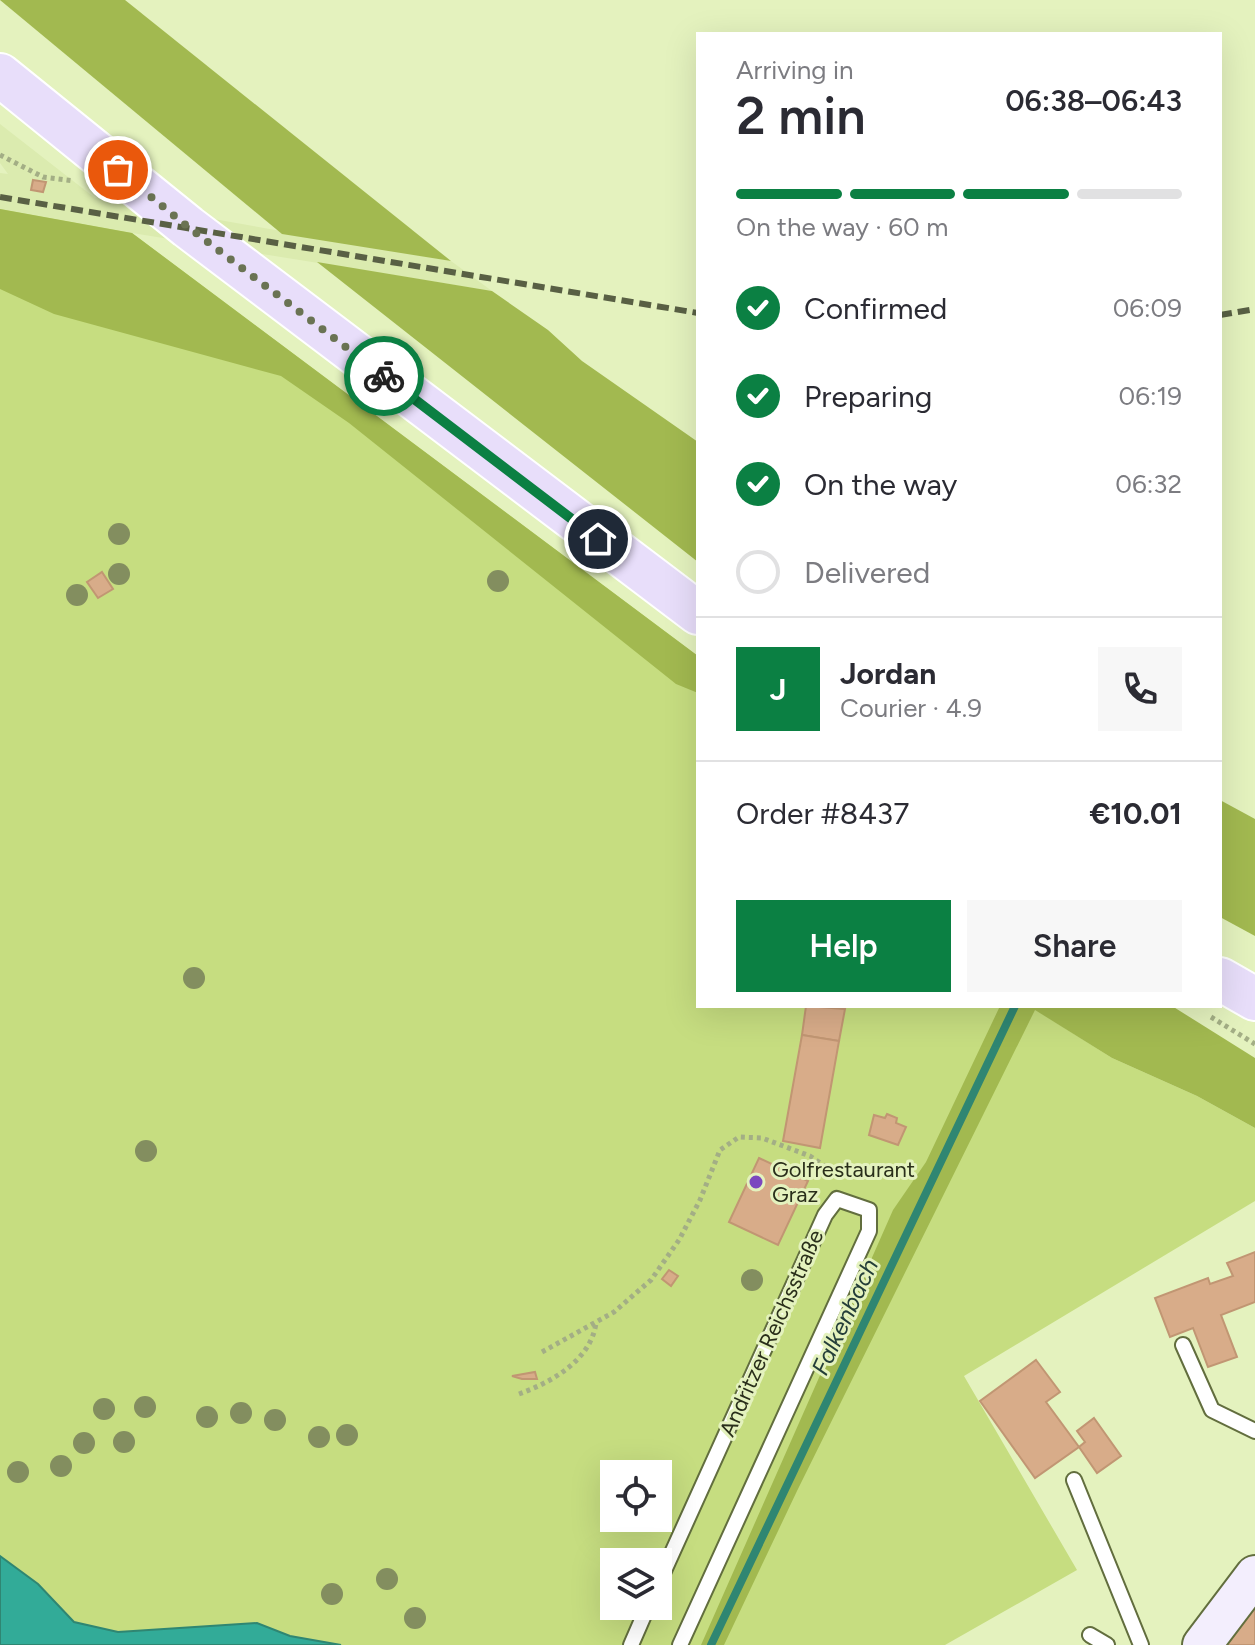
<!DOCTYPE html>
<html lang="en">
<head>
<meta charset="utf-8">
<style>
	:root { --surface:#fff; --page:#f7f7f7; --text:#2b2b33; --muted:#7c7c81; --line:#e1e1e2; --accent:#0b8043 }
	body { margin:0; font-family:Figtree,sans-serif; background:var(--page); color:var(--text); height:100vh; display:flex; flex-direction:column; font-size:30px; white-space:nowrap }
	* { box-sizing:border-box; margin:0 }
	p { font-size:26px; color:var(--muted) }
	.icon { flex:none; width:44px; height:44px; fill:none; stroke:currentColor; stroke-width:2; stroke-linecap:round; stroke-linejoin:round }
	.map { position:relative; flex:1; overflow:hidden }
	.drawer { position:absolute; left:696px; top:32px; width:526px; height:976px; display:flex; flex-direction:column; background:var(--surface); border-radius:0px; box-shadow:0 8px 32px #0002 }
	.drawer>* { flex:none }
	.controls { position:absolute; left:600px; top:1460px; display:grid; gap:16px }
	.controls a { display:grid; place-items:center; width:72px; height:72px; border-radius:0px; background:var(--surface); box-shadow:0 8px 32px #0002; font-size:40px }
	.pin { position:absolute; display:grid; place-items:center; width:68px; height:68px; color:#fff; margin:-34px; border:4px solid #fff; border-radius:50%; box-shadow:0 2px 8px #0007 }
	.courier { position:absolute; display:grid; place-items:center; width:80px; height:80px; margin:-40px; border:6px solid #0b8043; border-radius:50%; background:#fff; color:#222; box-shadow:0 2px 10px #0007 }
	.headline em { font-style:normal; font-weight:600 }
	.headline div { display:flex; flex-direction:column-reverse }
	.headline { display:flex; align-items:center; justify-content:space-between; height:136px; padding:0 40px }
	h1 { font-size:52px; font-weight:600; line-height:60px }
	.bar { display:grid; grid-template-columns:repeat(4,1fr); gap:12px 8px; align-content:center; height:96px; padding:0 40px }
	.bar i { height:10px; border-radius:6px; background:var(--line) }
	.bar .current { background:var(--accent) }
	.bar p { grid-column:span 4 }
	.line { display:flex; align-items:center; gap:20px; padding:0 40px; border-top:2px solid var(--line) }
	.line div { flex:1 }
	.round { display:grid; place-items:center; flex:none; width:84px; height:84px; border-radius:0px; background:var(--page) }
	ol { padding:0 40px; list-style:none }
	li { display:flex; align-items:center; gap:24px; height:88px }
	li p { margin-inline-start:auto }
	li .icon { padding:8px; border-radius:50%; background:var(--accent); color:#fff; stroke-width:4 }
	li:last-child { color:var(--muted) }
	li i { width:44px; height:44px; border:4px solid var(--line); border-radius:50% }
	.action { display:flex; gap:16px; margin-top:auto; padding:16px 40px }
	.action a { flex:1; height:92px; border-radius:0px; background:var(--accent); color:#fff; font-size:32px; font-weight:600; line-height:92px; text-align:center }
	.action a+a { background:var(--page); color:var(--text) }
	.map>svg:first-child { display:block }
</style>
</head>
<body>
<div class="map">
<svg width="1255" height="1645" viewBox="0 0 1255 1645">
	<rect width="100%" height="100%" fill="#e4f2be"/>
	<!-- built -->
	<polygon fill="#dbebaf" points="0,124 95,198 451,261 492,291 132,233 0,209 0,173 8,174 0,163"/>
	<!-- green -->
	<path fill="#c6dd80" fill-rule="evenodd" d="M0 209 132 233 698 656V1006H1036V1010L1112 1058 1197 1096 1255 1128V1201L964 1376 1077 1570 945 1645H0ZM614 1474H658V1518H614ZM614 1562H658V1606H614Z"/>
	<!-- forest -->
	<g fill="#a2b950">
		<polygon points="0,0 125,0 451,261 282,234"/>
		<polygon points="0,209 132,233 698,656 698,693 676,684 349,423 281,376 54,314 0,289"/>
		<polygon points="317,262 492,291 548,330 582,361 698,442 698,562"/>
		<polygon points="1220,800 1255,819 1255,936 1220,917"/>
		<polygon points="1000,1006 1172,1006 1255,1058 1255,1128 1197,1096 1112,1058 1035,1010 797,1491 724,1645 701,1645 893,1210 926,1162"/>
	</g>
	<!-- water -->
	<polygon fill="#32ab98" stroke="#2f8672" stroke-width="2" points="0,1556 38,1584 74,1622 118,1632 257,1623 290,1636 341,1645 0,1645"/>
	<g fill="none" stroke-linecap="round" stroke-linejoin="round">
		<!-- stream -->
		<polyline stroke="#2f8672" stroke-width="8" points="711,1645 1015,1006"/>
	</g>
	<!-- building -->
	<g fill="#d8ac89" stroke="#c19673" stroke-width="2">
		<polygon points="33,180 46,182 43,192 31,190"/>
		<polygon points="102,572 113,589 98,598 87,582"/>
		<polygon points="806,1006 845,1009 839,1041 802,1035"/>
		<polygon points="802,1035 839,1041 820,1148 783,1141"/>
		<polygon points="887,1114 897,1118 896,1123 906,1127 898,1145 869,1135 874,1115 885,1118"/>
		<polygon points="759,1158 808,1181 778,1245 729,1222"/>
		<polygon points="1255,1252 1255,1302 1221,1315 1237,1357 1208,1367 1193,1328 1170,1337 1155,1298 1208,1278 1210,1284 1233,1276 1227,1263"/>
		<polygon points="669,1270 678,1276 671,1286 662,1279"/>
		<polygon points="1036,1360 1060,1392 1046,1402 1079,1447 1035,1478 980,1401"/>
		<polygon points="535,1372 537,1379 522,1379 512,1376"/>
		<polygon points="1094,1418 1121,1456 1097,1473 1079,1447 1085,1442 1077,1431"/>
		<polygon points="1255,1604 1255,1645 1222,1645"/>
	</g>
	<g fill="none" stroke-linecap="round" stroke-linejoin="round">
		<!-- service casing -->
		<g stroke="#626e3e" stroke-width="18">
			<g id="service">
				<polyline points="1183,1345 1212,1410 1255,1431"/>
				<polyline points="1074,1480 1141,1645"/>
				<polyline points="658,1584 825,1215 837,1199 869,1210 869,1231 680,1645"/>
				<polyline points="1090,1635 1107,1645"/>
				<polyline points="631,1645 648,1606"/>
			</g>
		</g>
		<!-- secondary casing -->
		<g stroke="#626e3e" stroke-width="42">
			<polyline id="secondary" points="1202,1645 1255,1575"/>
		</g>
		<!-- primary casing -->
		<g stroke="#fff" stroke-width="46">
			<g id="primary">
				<polyline points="0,75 188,227 698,613"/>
				<polyline points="1220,979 1255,999"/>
			</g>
		</g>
		<!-- path -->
		<g stroke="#a3ae85" stroke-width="5" stroke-dasharray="4 4" stroke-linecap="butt">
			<polyline points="0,155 43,177 74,181"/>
			<polyline points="1211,1017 1255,1044"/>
			<polyline points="542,1352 614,1312 651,1280 679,1240 700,1200 720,1150 739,1137 762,1138 810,1156 835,1173 836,1178"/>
			<path d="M519 1394C552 1382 591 1360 596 1323"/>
		</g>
		<!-- service -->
		<use href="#service" stroke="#fff" stroke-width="14"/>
		<!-- secondary -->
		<use href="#secondary" stroke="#f3eefd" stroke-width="38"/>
		<!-- primary -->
		<use href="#primary" stroke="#e8defa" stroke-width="42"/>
		<!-- rail -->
		<g stroke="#596044" stroke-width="6" stroke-dasharray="12 6" stroke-linecap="butt">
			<polyline points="0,197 698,313"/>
			<polyline points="1220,315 1255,309"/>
		</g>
	</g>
	<!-- trees -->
	<g fill="#838e5f">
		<circle cx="119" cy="534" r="11"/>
		<circle cx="119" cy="574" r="11"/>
		<circle cx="498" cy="581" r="11"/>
		<circle cx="77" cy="595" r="11"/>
		<circle cx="194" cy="978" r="11"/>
		<circle cx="146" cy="1151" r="11"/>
		<circle cx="752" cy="1280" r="11"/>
		<circle cx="145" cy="1407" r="11"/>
		<circle cx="104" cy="1409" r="11"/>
		<circle cx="241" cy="1413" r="11"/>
		<circle cx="207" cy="1417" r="11"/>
		<circle cx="275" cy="1420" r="11"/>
		<circle cx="347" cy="1435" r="11"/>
		<circle cx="319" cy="1437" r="11"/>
		<circle cx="124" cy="1442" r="11"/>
		<circle cx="84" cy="1443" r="11"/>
		<circle cx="61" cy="1466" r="11"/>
		<circle cx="18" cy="1472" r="11"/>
		<circle cx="387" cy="1579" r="11"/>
		<circle cx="332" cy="1594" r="11"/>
		<circle cx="415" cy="1618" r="11"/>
	</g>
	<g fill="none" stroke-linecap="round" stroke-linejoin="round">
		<!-- done -->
		<polyline stroke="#6a7353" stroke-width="8" stroke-dasharray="0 14.4" points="118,170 188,227 384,376"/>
		<!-- route -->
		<polyline stroke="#0b8043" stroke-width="10" points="384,376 598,539"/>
	</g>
	<!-- markers -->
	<circle fill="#7c48bf" stroke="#e4f2be" stroke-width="3" cx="756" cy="1182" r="8"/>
	<g text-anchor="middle" stroke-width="6" stroke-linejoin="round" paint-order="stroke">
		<!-- poi labels -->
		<g font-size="22" fill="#292e1a" stroke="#e4f2be" text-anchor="start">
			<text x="772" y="1177">Golfrestaurant<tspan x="772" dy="25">Graz</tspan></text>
		</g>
		<!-- street labels -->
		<g font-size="22" fill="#292e1a" stroke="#e4f2be">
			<text transform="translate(771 1333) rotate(-66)" y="8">Andritzer Reichsstraße</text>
		</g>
		<!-- water labels -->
		<g font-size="24" font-style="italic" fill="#243e39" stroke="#e4f2be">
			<text transform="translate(845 1317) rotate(-65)" y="8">Falkenbach</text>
		</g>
	</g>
</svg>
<div class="controls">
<a><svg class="icon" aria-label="locate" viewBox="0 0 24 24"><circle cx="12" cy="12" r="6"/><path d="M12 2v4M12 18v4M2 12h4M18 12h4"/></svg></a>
<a><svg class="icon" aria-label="layers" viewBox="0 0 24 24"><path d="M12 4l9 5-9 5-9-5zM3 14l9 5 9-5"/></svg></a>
</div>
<div class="pin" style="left:118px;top:170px;background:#ea580c"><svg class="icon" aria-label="bag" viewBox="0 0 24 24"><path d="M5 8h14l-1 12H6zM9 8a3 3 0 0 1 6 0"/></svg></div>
<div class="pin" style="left:598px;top:539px;background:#1f2937"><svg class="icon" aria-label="home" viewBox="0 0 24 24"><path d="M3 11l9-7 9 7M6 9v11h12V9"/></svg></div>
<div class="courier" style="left:384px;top:376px"><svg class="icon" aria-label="bike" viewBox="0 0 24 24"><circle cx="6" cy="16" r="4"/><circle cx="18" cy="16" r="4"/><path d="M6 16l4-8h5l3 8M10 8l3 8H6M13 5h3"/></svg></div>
<section class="drawer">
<div class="headline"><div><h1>2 min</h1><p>Arriving in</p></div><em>06:38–06:43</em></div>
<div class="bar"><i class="current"></i><i class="current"></i><i class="current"></i><i></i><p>On the way · 60 m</p></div>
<ol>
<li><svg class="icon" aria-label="check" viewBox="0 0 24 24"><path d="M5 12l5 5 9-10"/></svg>Confirmed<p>06:09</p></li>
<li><svg class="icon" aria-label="check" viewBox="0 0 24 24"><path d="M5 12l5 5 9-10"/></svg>Preparing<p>06:19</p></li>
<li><svg class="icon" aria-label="check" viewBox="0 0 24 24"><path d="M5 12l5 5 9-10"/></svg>On the way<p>06:32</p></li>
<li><i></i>Delivered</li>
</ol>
<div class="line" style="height:144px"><b class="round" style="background:var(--accent);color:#fff">J</b><div><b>Jordan</b><p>Courier · 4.9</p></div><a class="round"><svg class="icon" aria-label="phone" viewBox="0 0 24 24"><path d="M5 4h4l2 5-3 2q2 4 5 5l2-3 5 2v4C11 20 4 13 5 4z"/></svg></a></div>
<div class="line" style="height:104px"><div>Order #8437</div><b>€10.01</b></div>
<div class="action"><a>Help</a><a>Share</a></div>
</section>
</div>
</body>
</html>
